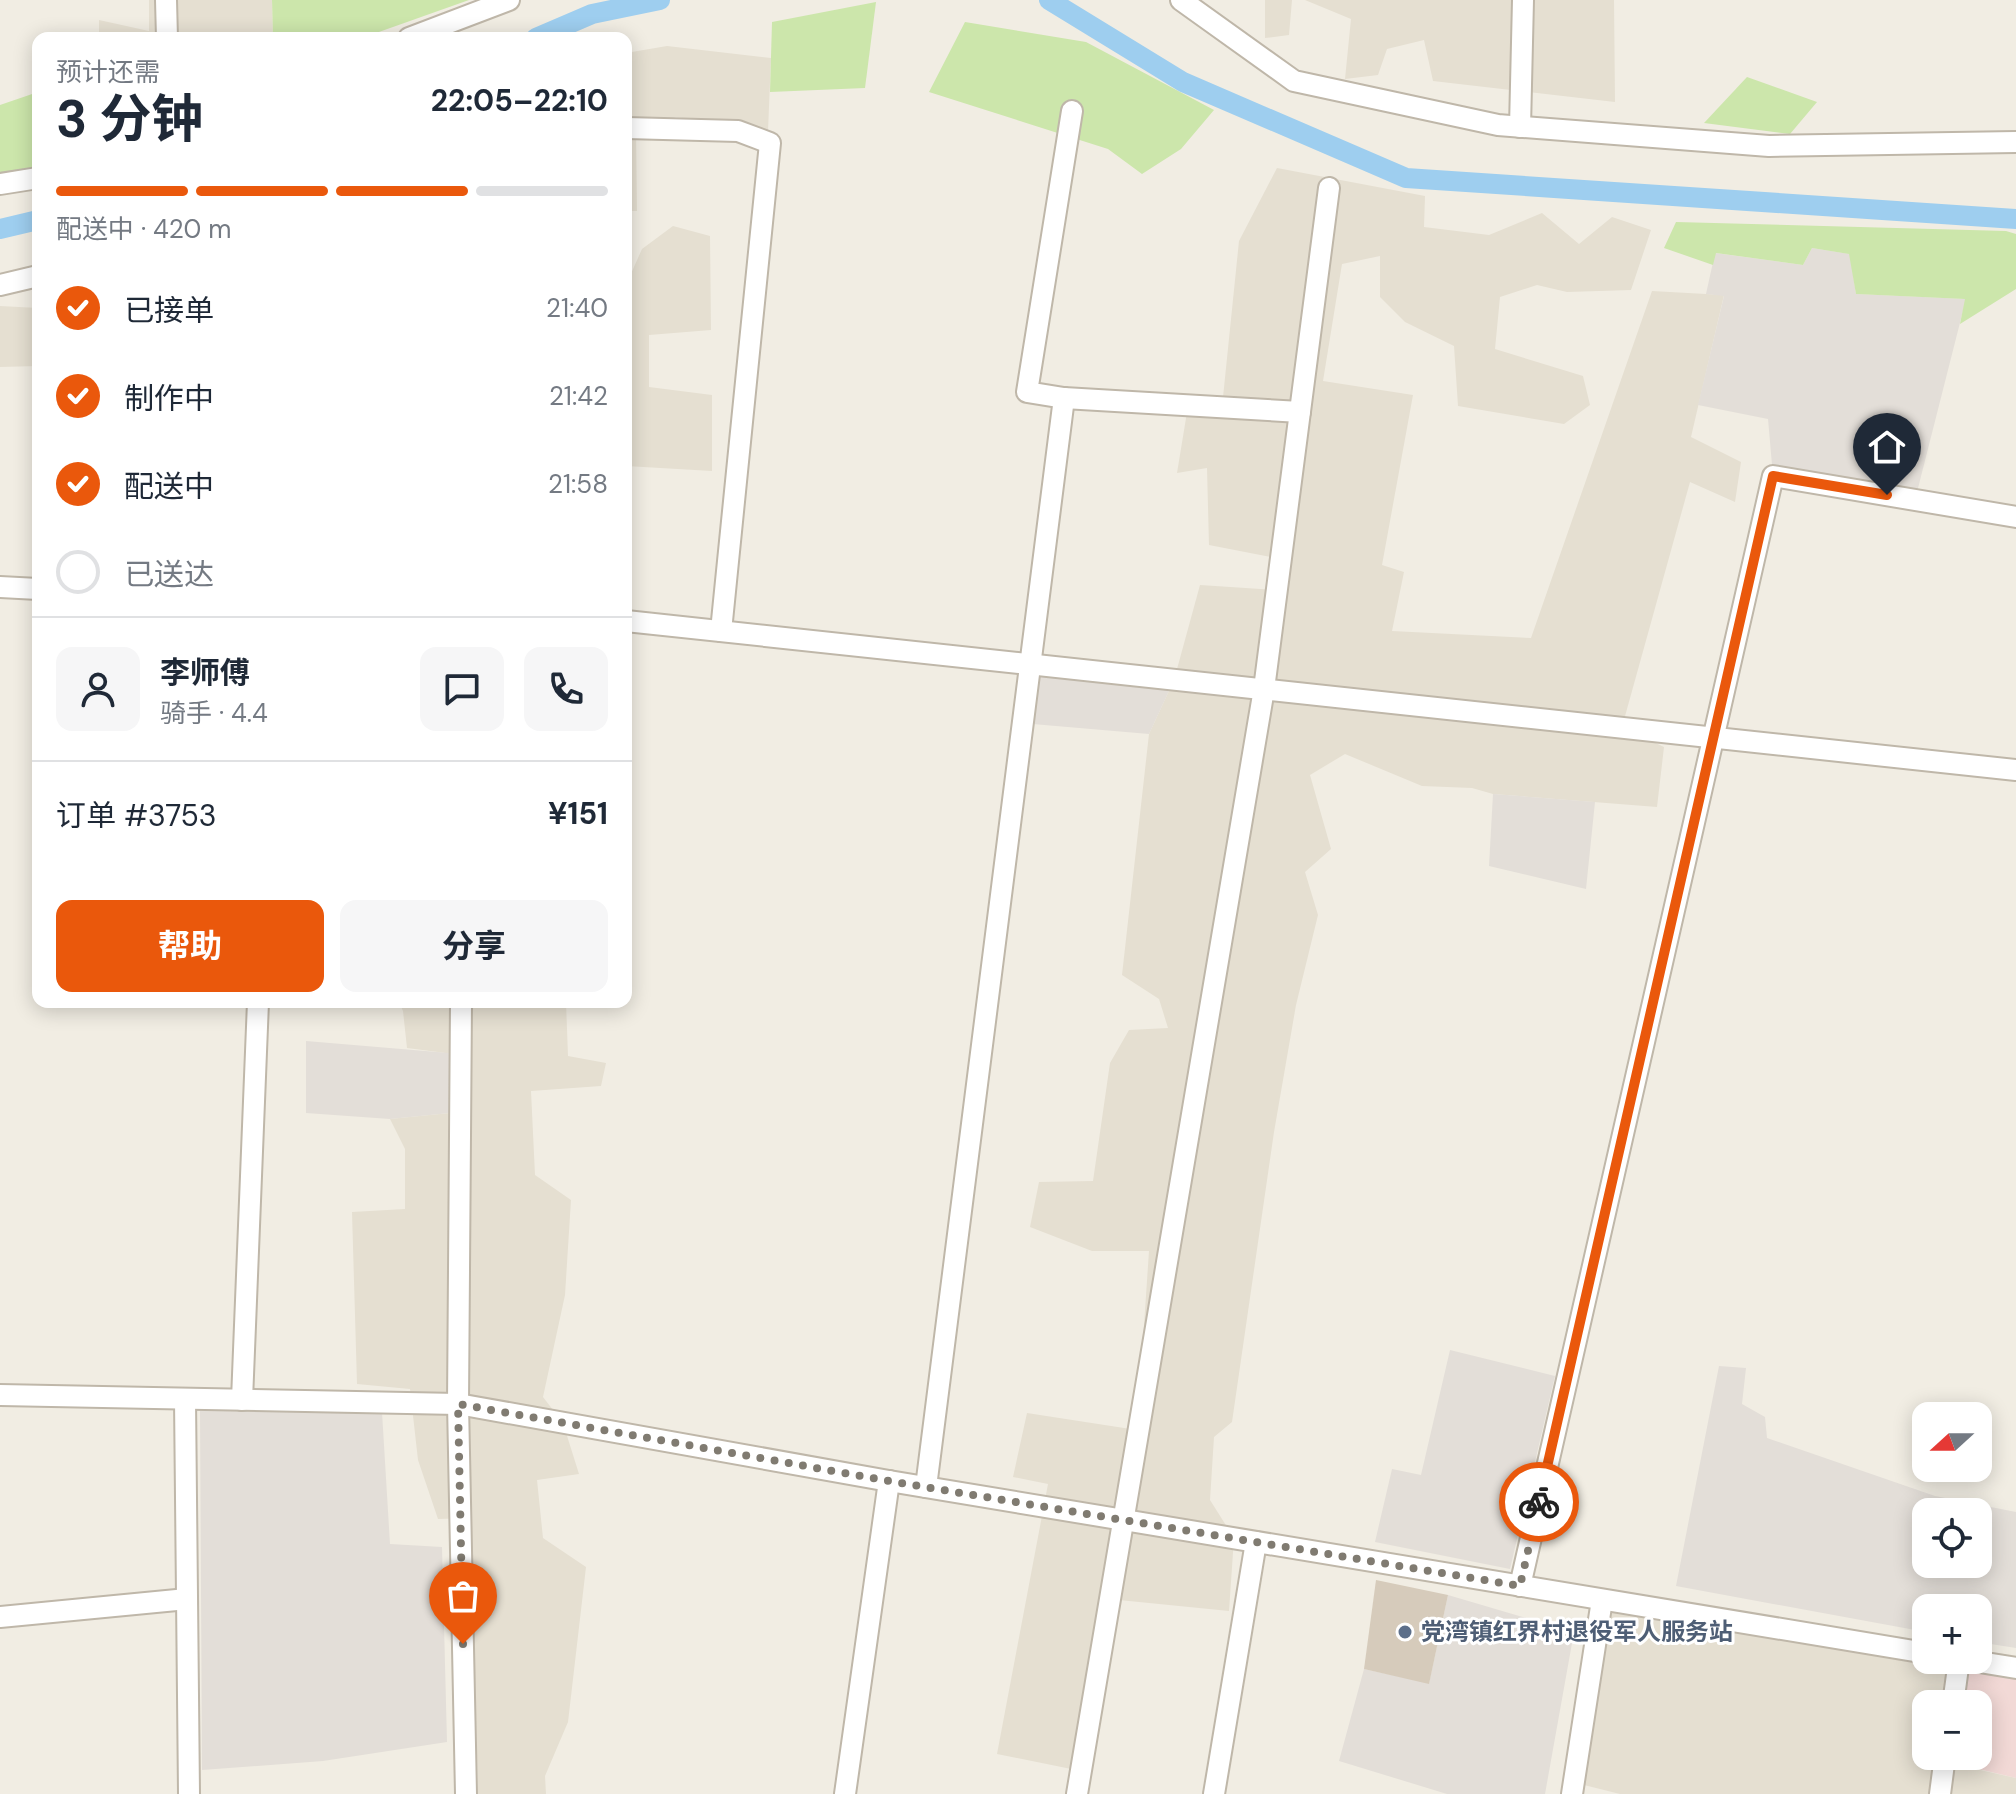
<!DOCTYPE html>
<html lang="zh">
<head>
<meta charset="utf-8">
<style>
	:root { --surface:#fff; --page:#f6f6f7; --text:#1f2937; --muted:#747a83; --line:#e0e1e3; --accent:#ea580c }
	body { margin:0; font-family:"DM Sans","Noto Sans SC",sans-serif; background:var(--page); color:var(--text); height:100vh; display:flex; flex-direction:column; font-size:30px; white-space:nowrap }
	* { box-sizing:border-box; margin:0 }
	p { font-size:26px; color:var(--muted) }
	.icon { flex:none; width:44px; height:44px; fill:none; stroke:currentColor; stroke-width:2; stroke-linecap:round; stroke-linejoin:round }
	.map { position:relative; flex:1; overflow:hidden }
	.drawer { position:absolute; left:32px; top:32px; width:600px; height:976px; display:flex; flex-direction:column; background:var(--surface); border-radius:16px; box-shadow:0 4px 20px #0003 }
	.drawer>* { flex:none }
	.needle { width:52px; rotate:249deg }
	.tools { position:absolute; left:1912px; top:1402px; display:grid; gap:16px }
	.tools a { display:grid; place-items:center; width:80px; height:80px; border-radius:16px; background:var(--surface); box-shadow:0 4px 20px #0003; font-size:40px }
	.pin { position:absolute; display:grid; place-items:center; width:68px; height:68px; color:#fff; margin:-82px -34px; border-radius:50% 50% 50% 0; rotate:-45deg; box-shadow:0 0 8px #0007 }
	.pin .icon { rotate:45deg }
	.courier { position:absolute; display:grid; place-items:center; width:80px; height:80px; margin:-40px; border:6px solid #ea580c; border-radius:50%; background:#fff; color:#222; box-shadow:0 2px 10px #0007 }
	.head em { font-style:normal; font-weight:700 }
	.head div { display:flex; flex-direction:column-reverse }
	.head { display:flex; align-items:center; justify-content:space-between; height:136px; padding:0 24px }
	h1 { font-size:52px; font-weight:700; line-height:60px }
	.bar { display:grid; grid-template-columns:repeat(4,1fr); gap:12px 8px; align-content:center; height:96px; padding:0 24px }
	.bar i { height:10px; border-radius:6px; background:var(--line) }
	.bar .on { background:var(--accent) }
	.bar p { grid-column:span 4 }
	.line { display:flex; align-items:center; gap:20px; padding:0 24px; border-top:2px solid var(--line) }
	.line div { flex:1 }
	.round { display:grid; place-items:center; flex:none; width:84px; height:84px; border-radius:16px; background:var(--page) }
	ol { padding:0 24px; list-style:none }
	li { display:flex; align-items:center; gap:24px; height:88px }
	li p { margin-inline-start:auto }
	li .icon { padding:8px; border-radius:50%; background:var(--accent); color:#fff; stroke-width:4 }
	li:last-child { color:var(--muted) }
	li i { width:44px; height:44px; border:4px solid var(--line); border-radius:50% }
	.button { display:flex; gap:16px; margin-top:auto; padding:16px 24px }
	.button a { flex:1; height:92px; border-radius:16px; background:var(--accent); color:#fff; font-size:32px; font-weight:700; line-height:92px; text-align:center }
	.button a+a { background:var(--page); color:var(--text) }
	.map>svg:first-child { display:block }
</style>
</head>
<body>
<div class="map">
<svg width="2016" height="1794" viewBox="0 0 2016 1794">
	<rect width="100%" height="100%" fill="#f1ede3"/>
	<!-- residential -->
	<g fill="#e5dfd1">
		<polygon points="149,0 272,0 273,38 99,38 99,20 149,31"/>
		<polygon points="1265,0 1292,0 1289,35 1265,38"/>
		<polygon points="1305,0 1614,0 1615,102 1433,81 1424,40 1387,49 1378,75 1345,79 1351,19"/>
		<polygon points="667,46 771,58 768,131 676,117 636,129 637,211 626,211 626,53"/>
		<polygon points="1277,168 1425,196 1424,227 1489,235 1542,213 1579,244 1612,217 1651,230 1631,290 1567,292 1537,285 1500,297 1495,349 1583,376 1590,405 1564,424 1458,406 1454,346 1405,322 1380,297 1380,256 1342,264 1323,381 1413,395 1382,565 1404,572 1392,631 1531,638 1652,291 1724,295 1691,437 1741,462 1735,502 1690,482 1622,727 1664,747 1657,807 1493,794 1472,788 1422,786 1345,754 1310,775 1331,849 1305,872 1318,915 1296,1005 1274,1132 1232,1422 1214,1437 1210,1500 1234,1538 1229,1611 1109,1599 1081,1771 997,1754 1048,1484 1013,1477 1027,1413 1137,1430 1149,1251 1092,1251 1030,1227 1039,1182 1093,1181 1110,1063 1129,1030 1168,1028 1159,999 1122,975 1149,734 1174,680 1200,585 1277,590 1281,559 1209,545 1207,468 1177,473 1188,406 1222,407 1239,241"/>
		<polygon points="673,226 710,236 711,330 649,335 649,387 712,395 712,471 626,466 626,285 642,249"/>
		<polygon points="0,306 38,308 38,366 0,367"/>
		<polygon points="399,1002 566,1002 568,1056 606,1063 601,1086 531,1091 535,1175 571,1200 565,1295 543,1397 563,1423 579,1474 537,1480 543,1538 586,1567 568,1722 545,1776 546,1794 478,1794 471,1518 438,1519 418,1460 410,1389 357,1384 352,1212 405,1209 405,1149 390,1119 460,1112 461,1055 407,1048 403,1011"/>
		<polygon points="1612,1611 1946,1668 1951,1704 1926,1704 1926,1756 1957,1756 1958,1765 2016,1778 2016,1794 1620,1794 1584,1785"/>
	</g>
	<!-- industrial -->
	<g fill="#e3ded8" fill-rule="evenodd">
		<polygon points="1812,248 1850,254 1856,294 1966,299 1915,500 1773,476 1768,419 1698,405 1724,296 1706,294 1715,253 1803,265"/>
		<polygon points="1029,664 1174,680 1149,734 1021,723"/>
		<polygon points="1493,794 1595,802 1586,889 1489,866"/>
		<polygon points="306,1041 461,1054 460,1112 390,1119 306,1113"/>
		<polygon points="1450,1350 1555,1376 1510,1569 1375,1542 1392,1469 1421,1475"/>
		<path d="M1719 1366 1746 1368 1742 1404 1765 1417 1767 1438 1935 1496 2016 1512V1648L1978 1642V1608H1926V1632L1676 1586ZM1926 1512H1978V1564H1926Z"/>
		<polygon points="200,1411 382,1412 390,1544 442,1547 447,1742 323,1761 202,1770"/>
		<polygon points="1448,1595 1574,1632 1545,1794 1447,1794 1339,1761 1364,1669 1429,1683"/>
	</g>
	<!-- medical -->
	<polygon fill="#f2d9d6" points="1967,1670 2016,1677 2016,1778 1958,1764 1959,1756 1978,1756 1978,1704 1963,1704"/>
	<!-- green -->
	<g fill="#cce6ab">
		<polygon points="272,0 469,0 362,38 273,38"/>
		<polygon points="876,2 865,88 770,92 772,22"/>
		<polygon points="965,22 1086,42 1214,110 1181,149 1142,174 1108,149 929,92"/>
		<polygon points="1747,77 1817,102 1790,134 1704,123"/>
		<polygon points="38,92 38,167 0,174 0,105"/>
		<polygon points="1676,222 2006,231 2016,234 2016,289 1960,324 1965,299 1856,294 1849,254 1812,248 1803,265 1716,253 1713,265 1664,248"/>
	</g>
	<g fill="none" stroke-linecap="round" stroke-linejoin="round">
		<!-- canal -->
		<g stroke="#9eceef" stroke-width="20">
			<polyline points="1049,0 1183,82 1406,178 2016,219"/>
			<polyline points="536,38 592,14 660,0"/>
			<polyline points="0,229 38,220"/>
		</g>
	</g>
	<!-- building -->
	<polygon fill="#d6cbbb" points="1376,1580 1448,1595 1429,1684 1364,1669"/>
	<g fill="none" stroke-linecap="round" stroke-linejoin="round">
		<!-- minor casing -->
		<g stroke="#bfb7a9" stroke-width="24">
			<g id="minor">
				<polyline points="166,0 167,38"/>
				<polyline points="1181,0 1294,81 1498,125 1769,146 2016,142"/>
				<polyline points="409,38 509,0"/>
				<polyline points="1072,111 1027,392 1064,398 1300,412"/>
				<polyline points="1520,127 1523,0"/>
				<polyline points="626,128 738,131 770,143 721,631"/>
				<polyline points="0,184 38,178"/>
				<polyline points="0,285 38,276"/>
				<polyline points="0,587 38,589"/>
				<polyline points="626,621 2016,770"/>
				<polyline points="461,1002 458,1404 466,1794"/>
				<polyline points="0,1395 458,1404 889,1481 1926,1653"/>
				<polyline points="185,1399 189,1794"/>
				<polyline points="242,1400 258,1002"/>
				<polyline points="926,1487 1064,398"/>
				<polyline points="1520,1586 1773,476 2016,517"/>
				<polyline points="0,1617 187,1599"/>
				<polyline points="1967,1660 2016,1668"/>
				<polyline points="1953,1704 1959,1660"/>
				<polyline points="845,1794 889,1481"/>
				<polyline points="1077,1794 1264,689 1329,188"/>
				<polyline points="1214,1794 1256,1542"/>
				<polyline points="1572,1794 1602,1600"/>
				<polyline points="1940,1794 1945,1756"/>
			</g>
		</g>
		<!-- minor -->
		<use href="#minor" stroke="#fff" stroke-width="20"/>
	</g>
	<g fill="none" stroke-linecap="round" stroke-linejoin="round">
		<!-- done -->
		<polyline stroke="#807b71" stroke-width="8" stroke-dasharray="0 14.4" points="463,1644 458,1404 889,1481 1520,1586 1539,1502"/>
		<!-- route -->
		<polyline stroke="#ea580c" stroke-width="10" points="1539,1502 1773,476 1887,495"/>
	</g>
	<!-- markers -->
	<circle fill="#5c6f8a" stroke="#fff" stroke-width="3" cx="1405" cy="1632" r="8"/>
	<g text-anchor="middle" stroke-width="6" stroke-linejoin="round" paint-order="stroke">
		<!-- service labels -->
		<g font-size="24" font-weight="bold" fill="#4e5e75" stroke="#fff" text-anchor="start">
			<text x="1421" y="1640">党湾镇红界村退役军人服务站</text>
		</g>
	</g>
</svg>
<div class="tools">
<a><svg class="needle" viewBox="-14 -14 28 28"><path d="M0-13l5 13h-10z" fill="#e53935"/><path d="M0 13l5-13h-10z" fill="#747a83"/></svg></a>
<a><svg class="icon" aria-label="locate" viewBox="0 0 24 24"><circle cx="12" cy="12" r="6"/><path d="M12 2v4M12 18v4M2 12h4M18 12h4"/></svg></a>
<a>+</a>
<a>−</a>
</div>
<div class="pin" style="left:463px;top:1644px;background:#ea580c"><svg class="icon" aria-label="bag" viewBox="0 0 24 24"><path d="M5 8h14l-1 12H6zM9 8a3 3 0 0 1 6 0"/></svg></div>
<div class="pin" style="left:1887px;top:495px;background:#1f2937"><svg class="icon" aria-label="home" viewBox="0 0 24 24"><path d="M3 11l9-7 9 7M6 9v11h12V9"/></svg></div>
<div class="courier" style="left:1539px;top:1502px"><svg class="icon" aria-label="bike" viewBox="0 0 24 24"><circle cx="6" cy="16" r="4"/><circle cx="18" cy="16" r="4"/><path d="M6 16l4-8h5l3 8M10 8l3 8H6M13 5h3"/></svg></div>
<section class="drawer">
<div class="head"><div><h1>3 分钟</h1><p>预计还需</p></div><em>22:05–22:10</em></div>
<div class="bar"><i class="on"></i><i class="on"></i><i class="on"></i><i></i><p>配送中 · 420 m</p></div>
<ol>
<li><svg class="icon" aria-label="check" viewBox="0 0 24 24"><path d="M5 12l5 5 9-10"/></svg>已接单<p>21:40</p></li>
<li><svg class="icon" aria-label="check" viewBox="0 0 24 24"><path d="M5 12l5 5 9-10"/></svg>制作中<p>21:42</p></li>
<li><svg class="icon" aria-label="check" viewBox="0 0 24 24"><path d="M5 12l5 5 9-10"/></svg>配送中<p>21:58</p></li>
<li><i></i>已送达</li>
</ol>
<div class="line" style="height:144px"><a class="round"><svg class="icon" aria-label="person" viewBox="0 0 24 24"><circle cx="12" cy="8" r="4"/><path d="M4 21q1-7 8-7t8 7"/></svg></a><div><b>李师傅</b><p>骑手 · 4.4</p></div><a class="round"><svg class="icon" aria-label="chat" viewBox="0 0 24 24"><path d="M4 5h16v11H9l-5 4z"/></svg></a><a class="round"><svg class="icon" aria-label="phone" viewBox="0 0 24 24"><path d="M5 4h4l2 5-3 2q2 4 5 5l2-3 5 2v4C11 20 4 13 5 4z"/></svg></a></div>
<div class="line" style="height:104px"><div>订单 #3753</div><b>¥151</b></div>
<div class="button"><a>帮助</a><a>分享</a></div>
</section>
</div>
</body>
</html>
